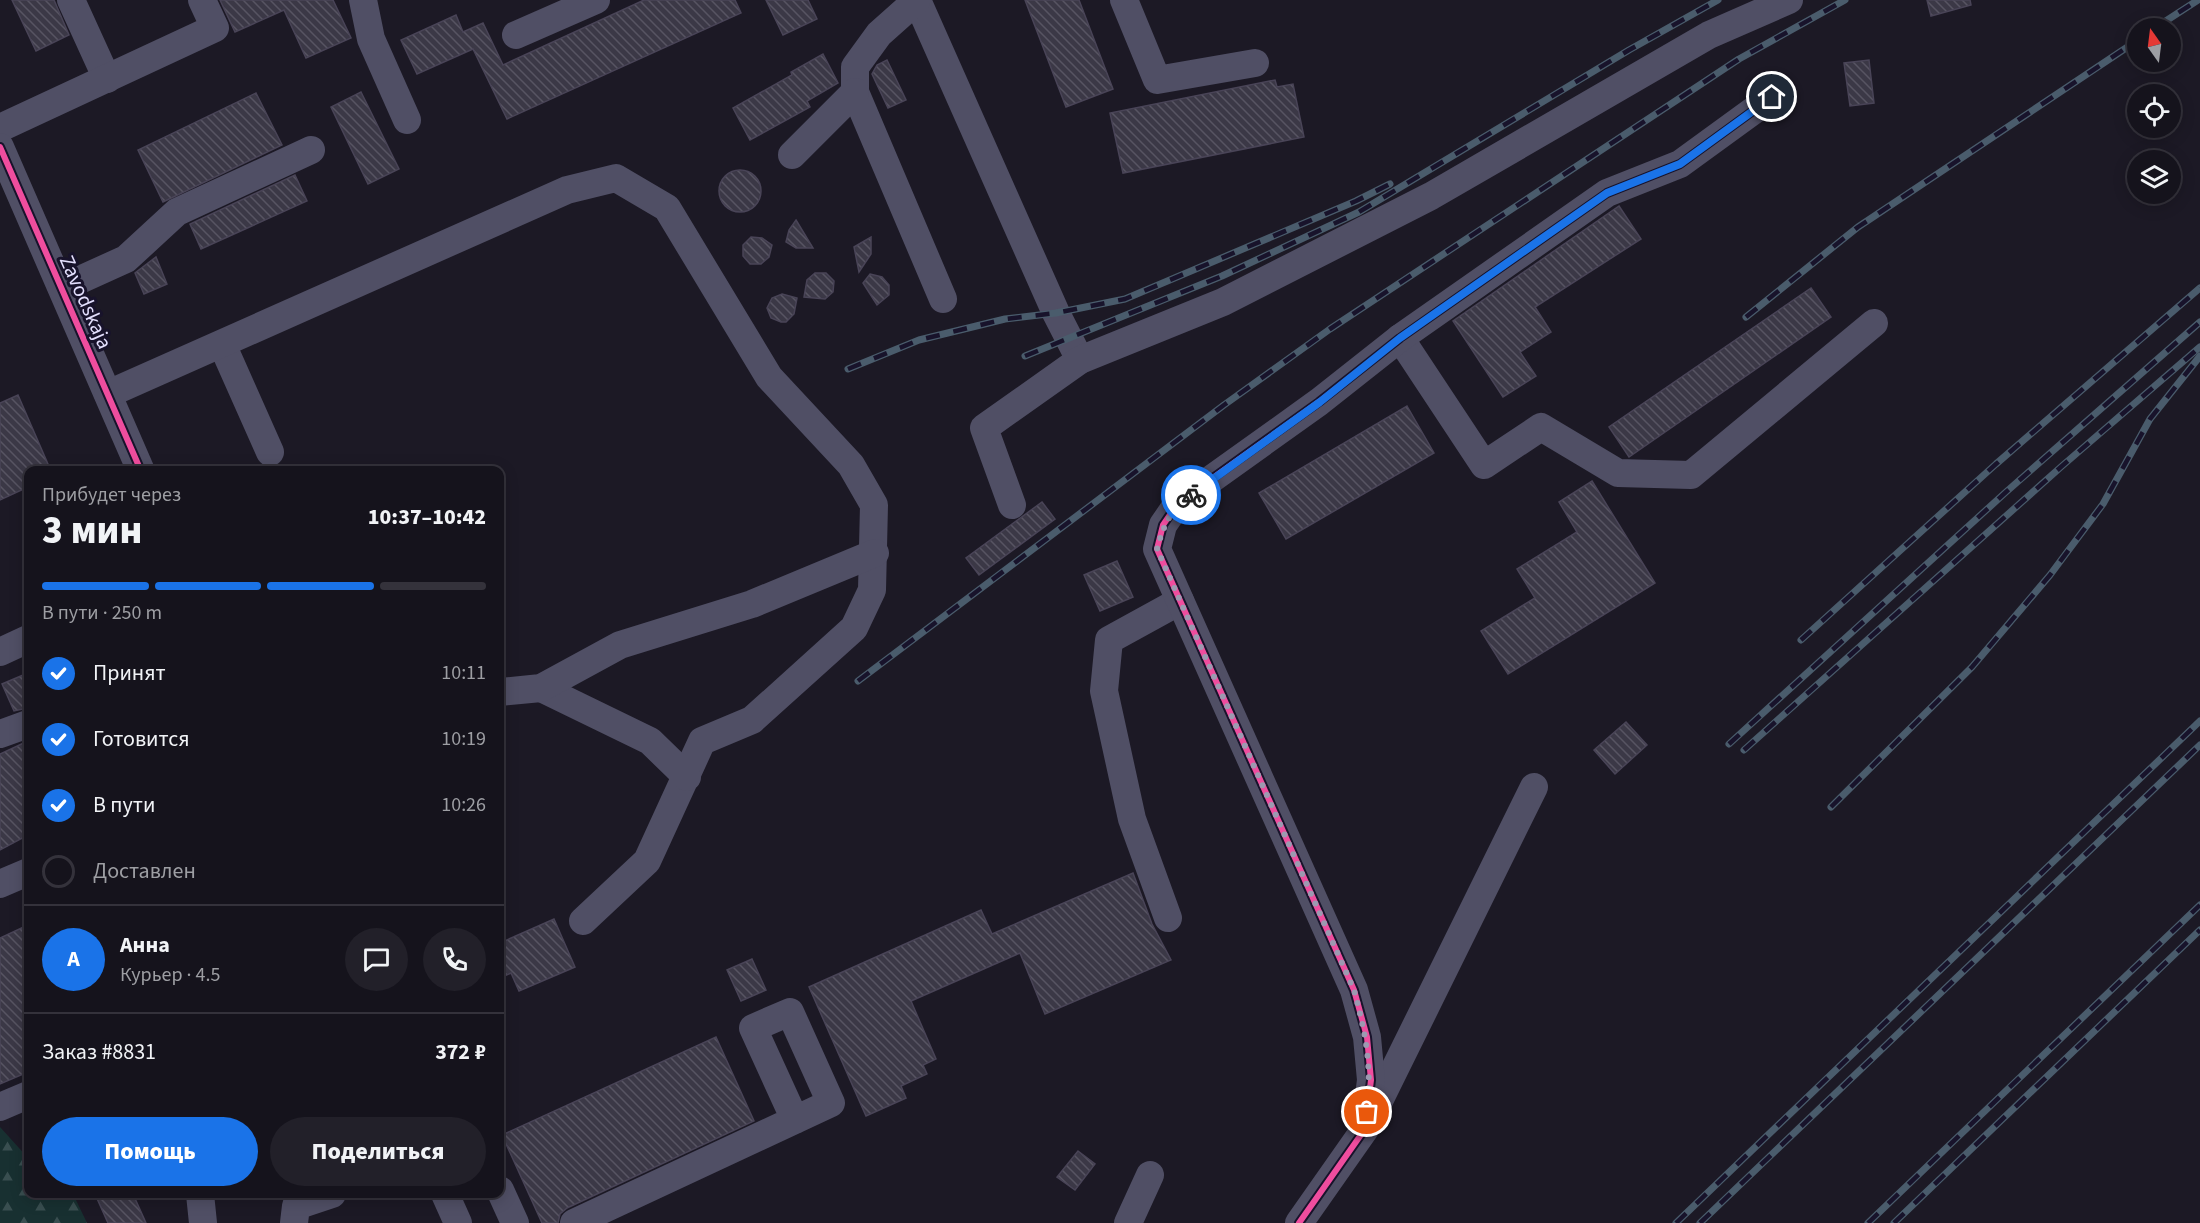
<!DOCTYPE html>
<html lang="ru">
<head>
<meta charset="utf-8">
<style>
	:root { --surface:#15131c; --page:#222029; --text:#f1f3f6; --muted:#9d9ea3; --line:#34323b; --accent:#1a73e8 }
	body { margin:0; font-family:"Source Sans 3",sans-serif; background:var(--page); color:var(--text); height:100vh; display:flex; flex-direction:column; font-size:22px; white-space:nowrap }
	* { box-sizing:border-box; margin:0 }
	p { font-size:20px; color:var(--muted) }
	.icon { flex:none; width:33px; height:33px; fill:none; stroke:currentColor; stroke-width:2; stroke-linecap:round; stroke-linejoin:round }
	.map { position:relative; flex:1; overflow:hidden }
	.panel { position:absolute; left:24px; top:466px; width:480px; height:732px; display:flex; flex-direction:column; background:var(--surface); border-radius:12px; box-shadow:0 3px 15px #0003,0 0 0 2px var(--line) }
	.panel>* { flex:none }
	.needle { width:39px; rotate:346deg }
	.controls { position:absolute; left:2127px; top:18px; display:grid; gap:12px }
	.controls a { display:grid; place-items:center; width:54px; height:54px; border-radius:50%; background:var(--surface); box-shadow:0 3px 15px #0003,0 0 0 2px var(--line); font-size:30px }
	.pin { position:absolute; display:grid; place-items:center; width:51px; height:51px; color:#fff; margin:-26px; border:3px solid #fff; border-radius:50%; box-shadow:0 2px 6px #0007 }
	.courier { position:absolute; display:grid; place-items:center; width:60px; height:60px; margin:-30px; border:4px solid #1a73e8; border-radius:50%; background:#fff; color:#222; box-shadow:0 2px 8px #0007 }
	.summary em { font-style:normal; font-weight:800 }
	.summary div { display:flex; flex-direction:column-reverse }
	.summary { display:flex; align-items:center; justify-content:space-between; height:102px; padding:0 18px }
	h1 { font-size:39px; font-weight:800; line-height:45px }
	.bar { display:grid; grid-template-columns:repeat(4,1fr); gap:9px 6px; align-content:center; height:72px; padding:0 18px }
	.bar i { height:8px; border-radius:4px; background:var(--line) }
	.bar .current { background:var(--accent) }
	.bar p { grid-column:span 4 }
	.line { display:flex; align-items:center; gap:15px; padding:0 18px; border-top:2px solid var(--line) }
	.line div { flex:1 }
	.round { display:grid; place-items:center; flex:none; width:63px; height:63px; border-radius:32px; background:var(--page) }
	ol { padding:0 18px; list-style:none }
	li { display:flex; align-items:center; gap:18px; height:66px }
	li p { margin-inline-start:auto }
	li .icon { padding:6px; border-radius:50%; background:var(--accent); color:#fff; stroke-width:4 }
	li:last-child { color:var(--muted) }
	li i { width:33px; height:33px; border:3px solid var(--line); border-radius:50% }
	.primary-button { display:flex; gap:12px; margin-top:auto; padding:12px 18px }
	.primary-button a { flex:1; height:69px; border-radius:36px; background:var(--accent); color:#fff; font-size:24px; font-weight:800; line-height:69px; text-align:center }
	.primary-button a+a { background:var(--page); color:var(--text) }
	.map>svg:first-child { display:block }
</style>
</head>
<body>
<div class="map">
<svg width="2200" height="1223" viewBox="0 0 2200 1223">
	<defs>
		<pattern id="forest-firs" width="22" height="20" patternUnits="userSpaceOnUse" patternTransform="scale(1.5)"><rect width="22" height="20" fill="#183031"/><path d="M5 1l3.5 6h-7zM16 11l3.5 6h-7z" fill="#394e50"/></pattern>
		<pattern id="building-back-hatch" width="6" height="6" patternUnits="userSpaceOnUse" patternTransform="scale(1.5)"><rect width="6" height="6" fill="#3b3846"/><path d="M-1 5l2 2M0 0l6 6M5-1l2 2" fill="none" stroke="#575462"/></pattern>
	</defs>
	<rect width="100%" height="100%" fill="#1c1925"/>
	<!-- forest -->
	<polygon fill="url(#forest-firs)" points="0,1127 28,1158 28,1194 73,1194 87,1223 0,1223"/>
	<!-- building -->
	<g fill="url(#building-back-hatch)" stroke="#494457" stroke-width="1.5">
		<polygon points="12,0 54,0 69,35 36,51"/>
		<polygon points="220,0 333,0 351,38 306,58 284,10 235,32"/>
		<polygon points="644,0 735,0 741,13 507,119 473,49 417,74 401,40 456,15 463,32 483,23 503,65"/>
		<polygon points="766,0 808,0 817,19 783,35"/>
		<polygon points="1025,0 1079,0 1113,89 1066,107"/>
		<polygon points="1927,0 1970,0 1971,5 1931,16"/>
		<polygon points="823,54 838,83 807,101 810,107 750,140 733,108 792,75 791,72"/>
		<polygon points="887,60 906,100 888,108 872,74 877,65"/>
		<polygon points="1869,60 1874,103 1850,106 1844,63"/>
		<polygon points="1275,80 1277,87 1293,84 1304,137 1123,173 1110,113"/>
		<polygon points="361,92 399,169 368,184 331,107"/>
		<polygon points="256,93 282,145 163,202 138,150"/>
		<circle cx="740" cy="191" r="21"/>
		<polygon points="295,175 307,201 201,249 190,224"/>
		<polygon points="1619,206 1641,239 1535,307 1551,332 1520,352 1536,376 1503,397 1453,321"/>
		<polygon points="796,220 813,248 796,248 786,242 789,230"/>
		<polygon points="751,237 762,238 772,245 769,257 761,264 750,264 743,256 743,245"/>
		<polygon points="871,237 871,254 859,272 854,247"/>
		<polygon points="156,257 167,284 144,294 135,273"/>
		<polygon points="815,273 826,273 834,281 833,292 825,299 804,297 807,280"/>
		<polygon points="870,274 882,277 889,285 889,295 877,305 863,283"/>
		<polygon points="1811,288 1831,317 1629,457 1609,427"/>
		<polygon points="782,294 797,298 794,314 786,322 781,322 771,318 767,308 772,298"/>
		<polygon points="18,395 51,471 28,471 28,487 0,500 0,403"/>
		<polygon points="1407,406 1434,453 1286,539 1259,493"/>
		<polygon points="1592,481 1655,583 1508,674 1481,631 1535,598 1517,569 1577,532 1559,502"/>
		<polygon points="1042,502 1055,519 979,575 966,558"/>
		<polygon points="1117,561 1133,597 1100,611 1084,575"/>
		<polygon points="28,673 28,708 14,711 2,684"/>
		<polygon points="1626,722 1647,745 1615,774 1594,750"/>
		<polygon points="28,741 28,835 0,850 0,754"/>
		<polygon points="1133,873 1152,924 1171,960 1045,1014 1020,953 911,1001 936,1059 923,1065 927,1074 901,1086 906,1098 866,1116 809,987 981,910 992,934"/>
		<polygon points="554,919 575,967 519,991 511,973 500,978 500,943"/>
		<polygon points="28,925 28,1072 0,1084 0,938"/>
		<polygon points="752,959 766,990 741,1001 727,970"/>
		<polygon points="716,1037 754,1121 567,1208 560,1214 558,1223 542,1223 502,1135"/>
		<polygon points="1078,1151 1095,1164 1075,1190 1057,1177"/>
		<polygon points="95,1194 133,1194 146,1223 108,1223"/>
	</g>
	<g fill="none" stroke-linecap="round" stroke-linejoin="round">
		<!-- minor -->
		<g stroke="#504f65" stroke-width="28">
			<polyline points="71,0 107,79"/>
			<polyline points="363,0 371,39 407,120"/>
			<polyline points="917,0 1056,313 1080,360"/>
			<polyline points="1124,0 1157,80 1255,63"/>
			<polyline points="916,1 879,34 855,67 855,92 943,299"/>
			<polyline points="516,35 596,0"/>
			<polyline points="0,128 215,28 202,0"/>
			<polyline points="0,147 141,471"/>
			<polyline points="792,155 855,92"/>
			<polyline points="62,288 126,259 177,212 311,150"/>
			<polyline points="1400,338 1484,465 1541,427 1618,473 1691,475 1874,323"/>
			<polyline points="222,344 270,452"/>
			<polyline points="108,394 567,190 616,178 667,208 769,377 851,465 874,505 872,590 854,628 752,720 702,741 647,861 583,921"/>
			<polyline points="1012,505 984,428 1080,360 1223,302 1431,196 1709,35 1789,0"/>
			<polyline points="0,652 28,639"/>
			<polyline points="541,688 650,741 687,777"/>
			<polyline points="500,692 541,688 620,645 752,604 875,553"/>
			<polyline points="0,734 28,724"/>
			<polyline points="0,884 28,872"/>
			<polyline points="1168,918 1132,819 1104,691 1109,640 1180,601"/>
			<polyline points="0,1107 28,1095"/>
			<polyline points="1374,1111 1534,787"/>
			<polyline points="500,1190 515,1223"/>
			<polyline points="200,1194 203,1223"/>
			<polyline points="445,1194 458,1223"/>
			<polyline points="294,1223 296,1206 332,1194"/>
			<polyline points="574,1223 831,1103 790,1012 753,1028 795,1120"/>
			<polyline points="1128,1223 1150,1175"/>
			<polyline points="1299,1223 1365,1129 1371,1080 1367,1037 1354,990 1157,549 1163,525 1178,503 1319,402 1400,338 1607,193 1680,164 1772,97"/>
		</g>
		<!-- rail casing -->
		<g stroke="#4a5c6c" stroke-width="7">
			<g id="rail">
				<polyline points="2155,28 2198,0"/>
				<polyline points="1746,317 1858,227 2138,40"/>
				<polyline points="1025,356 1222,276 1359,212 1629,50 1718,0"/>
				<polyline points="848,369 919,340 1005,319 1056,313 1125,299 1356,201 1390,184"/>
				<polyline points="1801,640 1996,464 2200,288"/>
				<polyline points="858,681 1224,405 1330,329 1739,59 1845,0"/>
				<polyline points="1729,744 2006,492 2200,322"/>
				<polyline points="1744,750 2062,466 2200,347"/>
				<polyline points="1831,807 1972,667 2050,575 2103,504 2150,419 2200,356"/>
				<polyline points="1676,1223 2200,721"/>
				<polyline points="1700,1223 2200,745"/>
				<polyline points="1868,1223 2200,905"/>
				<polyline points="1894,1223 2200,930"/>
			</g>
		</g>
		<!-- rail -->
		<use href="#rail" stroke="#18132b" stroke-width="4.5" stroke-dasharray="14" stroke-linecap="butt"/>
		<!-- cycleway casing -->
		<g stroke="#18132b" stroke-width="10">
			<g id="cycleway">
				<polyline points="0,147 141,471"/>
				<polyline points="1299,1223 1365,1129 1371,1080 1367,1037 1354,990 1157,549 1163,525 1178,503 1319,402 1400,338 1607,193 1680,164 1772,97"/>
			</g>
		</g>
		<!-- cycleway -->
		<use href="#cycleway" stroke="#ef4d9e" stroke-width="6"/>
	</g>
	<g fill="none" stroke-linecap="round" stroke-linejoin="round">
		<!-- done -->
		<path stroke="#9d9ab1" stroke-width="6" stroke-dasharray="0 10.8" d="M1191 495C1171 509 1163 526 1157 549L1354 990C1366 1034 1372 1067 1367 1112"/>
		<!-- route -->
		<polyline stroke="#1a73e8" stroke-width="8" points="1191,495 1320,402 1400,338 1607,193 1680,164 1772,97"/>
	</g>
	<g text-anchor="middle" stroke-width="6" stroke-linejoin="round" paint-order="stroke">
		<!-- street labels -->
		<g font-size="21" fill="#e3dffd" stroke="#18132b">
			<text transform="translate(86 302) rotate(66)" y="7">Zavodskaja</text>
		</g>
	</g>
</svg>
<div class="controls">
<a><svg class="needle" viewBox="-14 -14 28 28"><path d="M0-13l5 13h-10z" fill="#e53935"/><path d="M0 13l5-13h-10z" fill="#9d9ea3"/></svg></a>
<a><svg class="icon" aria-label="locate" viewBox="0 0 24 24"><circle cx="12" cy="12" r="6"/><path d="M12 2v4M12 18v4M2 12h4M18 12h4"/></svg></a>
<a><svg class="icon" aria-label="layers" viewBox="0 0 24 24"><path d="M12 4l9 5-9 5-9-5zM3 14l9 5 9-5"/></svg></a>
</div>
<div class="pin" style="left:1367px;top:1112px;background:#ea580c"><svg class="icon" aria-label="bag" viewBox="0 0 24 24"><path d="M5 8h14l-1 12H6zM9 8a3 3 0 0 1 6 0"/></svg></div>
<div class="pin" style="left:1772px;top:97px;background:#1f2937"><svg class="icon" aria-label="home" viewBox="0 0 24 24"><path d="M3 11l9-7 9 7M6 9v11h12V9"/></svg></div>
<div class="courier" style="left:1191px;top:495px"><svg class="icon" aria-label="bike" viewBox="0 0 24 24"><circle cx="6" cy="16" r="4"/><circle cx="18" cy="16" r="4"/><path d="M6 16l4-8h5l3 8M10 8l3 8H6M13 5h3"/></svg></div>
<section class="panel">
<div class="summary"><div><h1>3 мин</h1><p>Прибудет через</p></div><em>10:37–10:42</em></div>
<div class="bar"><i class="current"></i><i class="current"></i><i class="current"></i><i></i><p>В пути · 250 m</p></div>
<ol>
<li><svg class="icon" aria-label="check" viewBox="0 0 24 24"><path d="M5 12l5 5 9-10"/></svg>Принят<p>10:11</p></li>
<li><svg class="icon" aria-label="check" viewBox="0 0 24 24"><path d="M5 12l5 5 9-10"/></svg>Готовится<p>10:19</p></li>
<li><svg class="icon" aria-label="check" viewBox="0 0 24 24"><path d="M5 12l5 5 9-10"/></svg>В пути<p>10:26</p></li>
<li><i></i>Доставлен</li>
</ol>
<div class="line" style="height:108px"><b class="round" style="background:var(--accent);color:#fff">А</b><div><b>Анна</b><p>Курьер · 4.5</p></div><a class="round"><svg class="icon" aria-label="chat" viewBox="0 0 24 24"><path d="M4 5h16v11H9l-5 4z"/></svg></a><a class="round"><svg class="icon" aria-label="phone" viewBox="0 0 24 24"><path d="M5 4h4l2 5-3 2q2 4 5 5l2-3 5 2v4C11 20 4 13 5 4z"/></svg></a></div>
<div class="line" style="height:78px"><div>Заказ #8831</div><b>372 ₽</b></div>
<div class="primary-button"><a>Помощь</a><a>Поделиться</a></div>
</section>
</div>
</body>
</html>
